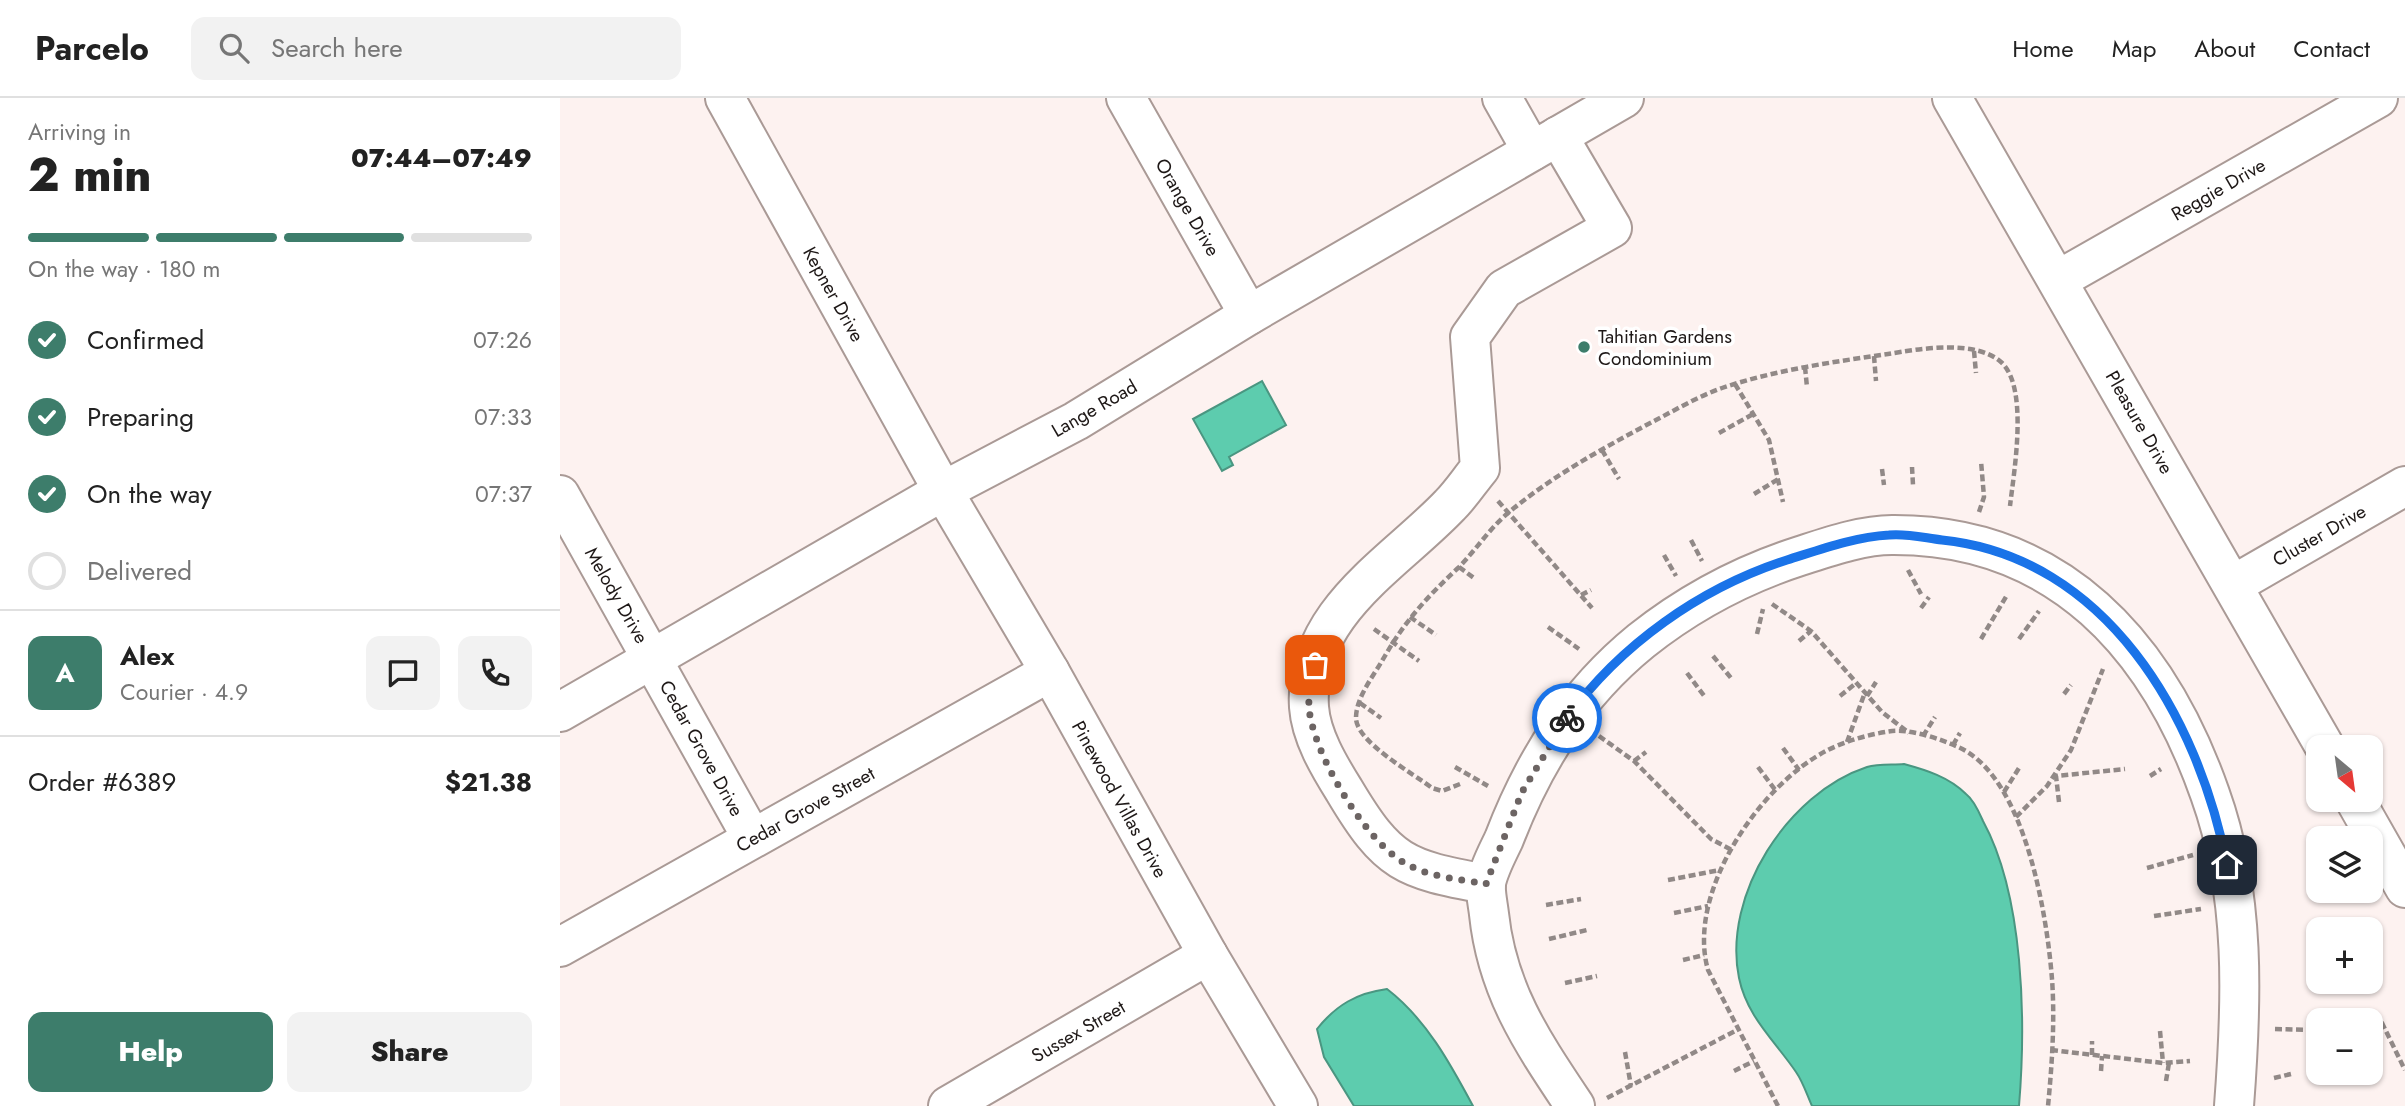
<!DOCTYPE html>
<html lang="en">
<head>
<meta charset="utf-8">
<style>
	:root { --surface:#fff; --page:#f2f2f2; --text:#222; --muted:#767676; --line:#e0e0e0; --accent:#3d7d6b }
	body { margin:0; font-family:Jost,sans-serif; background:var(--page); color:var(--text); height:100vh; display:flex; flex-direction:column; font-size:26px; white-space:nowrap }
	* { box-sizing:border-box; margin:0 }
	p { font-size:23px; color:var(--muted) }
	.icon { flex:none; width:38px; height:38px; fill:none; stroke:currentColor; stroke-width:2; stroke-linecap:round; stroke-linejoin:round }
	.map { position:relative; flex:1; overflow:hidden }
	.sheet { display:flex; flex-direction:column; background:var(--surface); width:560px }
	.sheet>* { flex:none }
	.needle { width:46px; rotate:151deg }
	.tools { position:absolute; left:1746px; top:637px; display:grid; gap:14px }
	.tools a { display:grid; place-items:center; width:77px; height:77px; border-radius:14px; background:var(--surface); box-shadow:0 2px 5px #0004; font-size:35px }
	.pin { position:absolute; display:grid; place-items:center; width:60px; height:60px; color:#fff; margin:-30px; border-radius:14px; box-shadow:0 4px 10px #0006 }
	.courier { position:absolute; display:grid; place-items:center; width:70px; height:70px; margin:-35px; border:5px solid #1a73e8; border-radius:50%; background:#fff; color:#222; box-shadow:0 2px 9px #0007 }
	.overview em { font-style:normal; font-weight:800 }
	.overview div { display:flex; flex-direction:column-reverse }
	.overview { display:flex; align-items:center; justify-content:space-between; height:119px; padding:0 28px }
	h1 { font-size:46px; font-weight:800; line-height:52px }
	.bar { display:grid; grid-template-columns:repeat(4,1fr); gap:10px 7px; align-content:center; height:84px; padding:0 28px }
	.bar i { height:9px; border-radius:5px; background:var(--line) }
	.bar .active { background:var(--accent) }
	.bar p { grid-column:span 4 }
	.line { display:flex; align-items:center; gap:18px; padding:0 28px; border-top:2px solid var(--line) }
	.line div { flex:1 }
	.round { display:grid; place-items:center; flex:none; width:74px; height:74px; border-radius:14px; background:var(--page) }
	ol { padding:0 28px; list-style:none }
	li { display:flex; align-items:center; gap:21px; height:77px }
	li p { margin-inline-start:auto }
	li .icon { padding:7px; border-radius:50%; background:var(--accent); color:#fff; stroke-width:4 }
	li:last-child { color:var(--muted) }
	li i { width:38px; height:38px; border:4px solid var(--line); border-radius:50% }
	.button { display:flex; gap:14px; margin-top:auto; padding:14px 28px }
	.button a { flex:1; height:80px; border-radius:14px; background:var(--accent); color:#fff; font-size:28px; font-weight:800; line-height:80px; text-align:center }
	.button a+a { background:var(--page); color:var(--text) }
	header { display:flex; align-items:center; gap:42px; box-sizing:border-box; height:98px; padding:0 35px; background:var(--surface); border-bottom:2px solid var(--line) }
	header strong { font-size:33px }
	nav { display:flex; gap:38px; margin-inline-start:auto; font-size:24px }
	.search { width:490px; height:63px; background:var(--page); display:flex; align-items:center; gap:18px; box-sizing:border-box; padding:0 24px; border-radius:14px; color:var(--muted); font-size:26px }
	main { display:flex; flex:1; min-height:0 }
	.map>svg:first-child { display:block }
</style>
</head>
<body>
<header>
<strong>Parcelo</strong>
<div class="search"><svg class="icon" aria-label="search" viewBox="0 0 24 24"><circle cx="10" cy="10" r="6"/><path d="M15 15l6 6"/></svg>Search here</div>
<nav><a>Home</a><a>Map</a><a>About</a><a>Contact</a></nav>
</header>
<main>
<section class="sheet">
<div class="overview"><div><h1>2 min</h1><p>Arriving in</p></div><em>07:44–07:49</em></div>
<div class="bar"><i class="active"></i><i class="active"></i><i class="active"></i><i></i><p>On the way · 180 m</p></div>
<ol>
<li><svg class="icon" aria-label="check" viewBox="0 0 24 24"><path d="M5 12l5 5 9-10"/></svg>Confirmed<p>07:26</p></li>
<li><svg class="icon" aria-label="check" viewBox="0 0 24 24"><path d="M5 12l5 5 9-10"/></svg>Preparing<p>07:33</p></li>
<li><svg class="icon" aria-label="check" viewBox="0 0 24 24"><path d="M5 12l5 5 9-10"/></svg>On the way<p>07:37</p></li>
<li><i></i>Delivered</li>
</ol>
<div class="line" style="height:126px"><b class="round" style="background:var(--accent);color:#fff">A</b><div><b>Alex</b><p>Courier · 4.9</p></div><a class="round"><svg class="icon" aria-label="chat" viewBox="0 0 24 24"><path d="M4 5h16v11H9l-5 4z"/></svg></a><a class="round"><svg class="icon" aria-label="phone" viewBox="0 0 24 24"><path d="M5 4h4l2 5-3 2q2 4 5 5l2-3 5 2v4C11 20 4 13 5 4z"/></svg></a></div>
<div class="line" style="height:91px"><div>Order #6389</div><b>$21.38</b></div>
<div class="button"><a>Help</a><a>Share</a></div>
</section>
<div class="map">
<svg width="1845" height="1008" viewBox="0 0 1845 1008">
	<rect width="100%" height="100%" fill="#fdf2f0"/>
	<!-- water -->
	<g fill="#5dccae" stroke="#4a9681" stroke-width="2">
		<polygon points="702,283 726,327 669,359 673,367 662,373 633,321"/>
		<path d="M1344 666C1366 672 1389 679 1406 696 1414 702 1419 714 1423 723 1464 798 1466 923 1459 1008H1252C1247 997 1243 984 1236 974 1215 943 1187 919 1179 880 1162 797 1228 695 1307 669 1318 666 1332 667 1344 666Z"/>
		<path d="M827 891C866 921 890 965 913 1008H794L764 959 757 931C776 907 797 895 827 891Z"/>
	</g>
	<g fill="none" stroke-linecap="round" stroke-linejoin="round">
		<!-- minor casing -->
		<g stroke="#aa9a96" stroke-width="42">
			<g id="minor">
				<polyline points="165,0 383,393 490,574 648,857 738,1008"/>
				<polyline points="566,0 689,217"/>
				<polyline points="942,0 972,53"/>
				<polyline points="1392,0 1765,649"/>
				<polyline points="1498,182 1818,0"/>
				<polyline points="0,397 192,740"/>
				<polyline points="1673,487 1845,388"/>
				<polyline points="0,614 383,393 516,323 689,217 1064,0"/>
				<polyline points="1795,702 1845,790"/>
				<path d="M926 786C844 771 828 766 784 692 769 668 751 638 749 609 743 515 834 466 890 407 901 396 910 382 920 370L910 239 944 191 1052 130 998 38"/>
				<polyline points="0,849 490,574"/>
				<polyline points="388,1008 648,857"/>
				<path d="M1015 1008C973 945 937 893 929 816 928 807 925 794 926 785 929 770 938 754 944 741 974 663 1016 596 1081 543 1130 504 1181 477 1240 458 1268 449 1302 437 1332 437 1499 436 1598 548 1650 696 1686 796 1682 904 1674 1008"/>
			</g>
		</g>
		<!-- path -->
		<g stroke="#918987" stroke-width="4.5" stroke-dasharray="7 3.5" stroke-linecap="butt">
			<polyline points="1414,253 1416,275"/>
			<polyline points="1314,258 1316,283"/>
			<polyline points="1245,269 1247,289"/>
			<polyline points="1175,286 1209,342 1223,404"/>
			<polyline points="1159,335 1195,315"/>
			<polyline points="1042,352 1059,381"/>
			<polyline points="1352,369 1353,387"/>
			<polyline points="1322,371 1324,387"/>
			<polyline points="1194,396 1220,380"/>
			<polyline points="938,403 1032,510"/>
			<polyline points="1419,414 1424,399 1421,363"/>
			<polyline points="1131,442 1142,463"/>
			<polyline points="1104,457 1116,478"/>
			<polyline points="899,469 914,480"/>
			<polyline points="1348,472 1361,496"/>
			<polyline points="1021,497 1031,492"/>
			<polyline points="1212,506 1251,533 1322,614 1349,635"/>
			<polyline points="1361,510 1369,499"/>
			<polyline points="850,519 876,537"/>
			<polyline points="988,529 1019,551"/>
			<polyline points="814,531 859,563"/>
			<polyline points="1197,536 1203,511"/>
			<polyline points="1421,541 1447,497"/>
			<polyline points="1459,541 1479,513"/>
			<polyline points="1239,543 1251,533"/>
			<polyline points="1153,558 1171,580"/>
			<polyline points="1127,575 1145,599"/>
			<polyline points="1504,596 1511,587"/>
			<polyline points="1280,598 1295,586"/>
			<polyline points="1307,598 1316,584"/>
			<polyline points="800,605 821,620"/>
			<polyline points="1039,638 1074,663 1151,741 1172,752"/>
			<polyline points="1363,638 1375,619"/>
			<polyline points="1287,644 1304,597"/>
			<polyline points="1393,647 1400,635"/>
			<polyline points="1223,650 1239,672"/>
			<polyline points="1074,663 1086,654"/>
			<polyline points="895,669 928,688"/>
			<polyline points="1198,669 1216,693"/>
			<polyline points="1590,678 1601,671"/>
			<path d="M900 686 882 693 872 690C854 676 796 644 796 620 796 600 812 580 822 563 844 524 866 500 898 470 916 452 929 431 948 415 992 378 1045 349 1096 322 1117 311 1139 298 1162 290 1215 272 1273 264 1328 256 1359 251 1415 241 1441 264 1469 289 1454 373 1450 408"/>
			<polyline points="1444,694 1459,670"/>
			<polyline points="1499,704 1496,678 1565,671"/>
			<polyline points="1456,719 1487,688 1511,652 1543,571"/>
			<polyline points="1587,770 1633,757"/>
			<polyline points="1108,782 1160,772"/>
			<polyline points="986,807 1021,801"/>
			<polyline points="1114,815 1148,808"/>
			<polyline points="1594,818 1641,811"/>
			<polyline points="989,841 1027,832"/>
			<polyline points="1123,862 1144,857"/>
			<polyline points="1005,885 1037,878"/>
			<polyline points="1811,927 1822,925 1845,972"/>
			<polyline points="1715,931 1759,932"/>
			<polyline points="1600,933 1603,965"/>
			<polyline points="1491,952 1603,965 1630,963"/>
			<polyline points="1065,954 1071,988"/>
			<polyline points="1532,957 1532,943"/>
			<polyline points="1174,973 1194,963"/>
			<polyline points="1541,973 1542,958"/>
			<polyline points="1714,980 1731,976"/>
			<polyline points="1606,983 1609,965"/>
			<polyline points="1047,1000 1177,932"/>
			<path d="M1218 1008 1148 872C1126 795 1199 688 1266 653 1285 643 1310 636 1332 633 1351 631 1381 641 1398 649 1465 678 1487 817 1492 881 1495 922 1492 967 1488 1008"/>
		</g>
		<!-- minor -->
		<use href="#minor" stroke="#fff" stroke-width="38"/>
	</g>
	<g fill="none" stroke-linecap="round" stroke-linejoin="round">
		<!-- done -->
		<path stroke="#6c6463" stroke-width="7" stroke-dasharray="0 12.6" d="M755 567C752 580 748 596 749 610 753 655 804 741 843 764 867 779 899 781 926 786L962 694 1007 620"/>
		<!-- route -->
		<path stroke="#1a73e8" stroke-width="9" d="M1007 620C1060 547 1140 490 1227 462 1259 452 1294 439 1329 437 1346 435 1365 440 1382 442 1546 459 1638 618 1667 767"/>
	</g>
	<!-- markers -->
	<circle fill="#3d7d6b" stroke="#fff" stroke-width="2.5" cx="1024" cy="249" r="7"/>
	<g text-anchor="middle" stroke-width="7" stroke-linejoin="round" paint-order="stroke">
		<!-- street labels -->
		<g font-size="19" fill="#1e1817" stroke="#fff">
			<text transform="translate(1658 91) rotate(-30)" y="7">Reggie Drive</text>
			<text transform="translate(628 109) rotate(60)" y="7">Orange Drive</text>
			<text transform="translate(274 196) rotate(61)" y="7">Kepner Drive</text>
			<text transform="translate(534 310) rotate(-30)" y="7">Lange Road</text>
			<text transform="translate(1580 324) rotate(60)" y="7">Pleasure Drive</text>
			<text transform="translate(1759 437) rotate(-30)" y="7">Cluster Drive</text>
			<text transform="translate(57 497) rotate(60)" y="7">Melody Drive</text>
			<text transform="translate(142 650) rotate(61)" y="7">Cedar Grove Drive</text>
			<text transform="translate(560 701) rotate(61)" y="7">Pinewood Villas Drive</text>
			<text transform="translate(245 711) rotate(-29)" y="7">Cedar Grove Street</text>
			<text transform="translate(518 933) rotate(-30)" y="7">Sussex Street</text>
		</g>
		<!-- poi labels -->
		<g font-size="19" fill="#1e1817" stroke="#fff" text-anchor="start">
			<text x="1038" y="245">Tahitian Gardens<tspan x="1038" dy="22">Condominium</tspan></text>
		</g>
	</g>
</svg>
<div class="tools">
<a><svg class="needle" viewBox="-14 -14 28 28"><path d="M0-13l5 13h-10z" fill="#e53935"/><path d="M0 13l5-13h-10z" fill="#767676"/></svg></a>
<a><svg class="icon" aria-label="layers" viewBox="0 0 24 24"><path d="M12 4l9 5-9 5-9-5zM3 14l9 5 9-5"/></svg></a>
<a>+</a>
<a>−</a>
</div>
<div class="pin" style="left:755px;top:567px;background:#ea580c"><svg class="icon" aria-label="bag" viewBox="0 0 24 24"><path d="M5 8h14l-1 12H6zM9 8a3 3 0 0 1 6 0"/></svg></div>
<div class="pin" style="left:1667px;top:767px;background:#1f2937"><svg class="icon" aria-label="home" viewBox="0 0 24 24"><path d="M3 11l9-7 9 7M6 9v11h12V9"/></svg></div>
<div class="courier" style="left:1007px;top:620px"><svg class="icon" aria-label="bike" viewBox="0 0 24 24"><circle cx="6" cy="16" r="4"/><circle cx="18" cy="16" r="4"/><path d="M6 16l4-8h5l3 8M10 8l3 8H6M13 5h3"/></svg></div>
</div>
</main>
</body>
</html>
